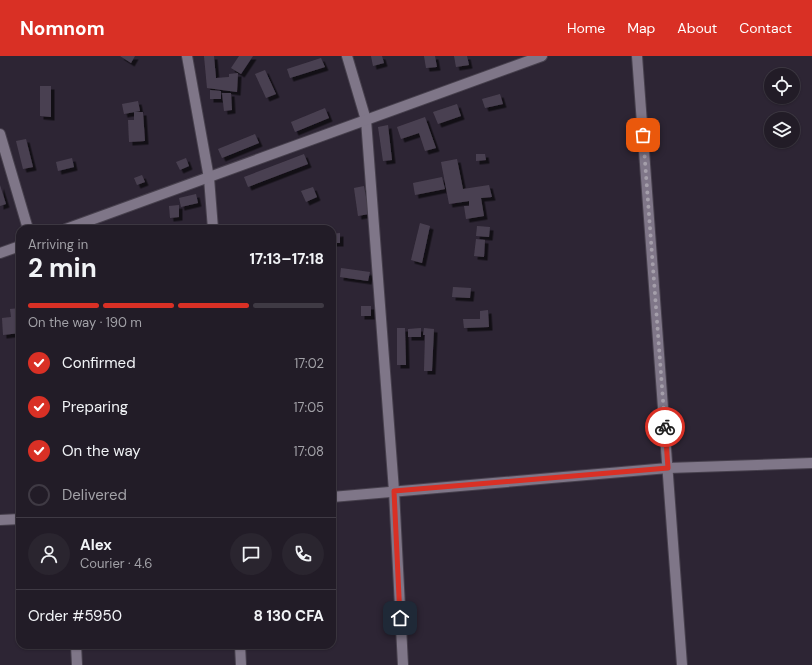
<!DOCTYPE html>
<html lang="en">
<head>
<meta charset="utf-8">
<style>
	:root { --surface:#221c27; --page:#2a252f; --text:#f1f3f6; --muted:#a2a1a7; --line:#3f3a44; --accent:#d93025 }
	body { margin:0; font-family:"DM Sans",sans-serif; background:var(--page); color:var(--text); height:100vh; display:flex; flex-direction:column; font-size:15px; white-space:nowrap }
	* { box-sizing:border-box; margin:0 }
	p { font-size:13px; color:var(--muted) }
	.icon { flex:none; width:22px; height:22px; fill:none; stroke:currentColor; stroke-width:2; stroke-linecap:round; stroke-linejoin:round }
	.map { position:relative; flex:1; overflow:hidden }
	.sheet { position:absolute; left:16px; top:169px; width:320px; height:424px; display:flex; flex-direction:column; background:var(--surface); border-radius:12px; box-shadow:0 1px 3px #0004,0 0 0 1px var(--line) }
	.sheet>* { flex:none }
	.buttons { position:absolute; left:764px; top:12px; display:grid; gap:8px }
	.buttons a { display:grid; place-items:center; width:36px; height:36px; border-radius:50%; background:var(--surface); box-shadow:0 1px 3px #0004,0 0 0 1px var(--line); font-size:20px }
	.pin { position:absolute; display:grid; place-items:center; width:34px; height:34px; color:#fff; margin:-17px; border-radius:8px; box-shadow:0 2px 6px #0006 }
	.courier { position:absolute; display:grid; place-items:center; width:40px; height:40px; margin:-20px; border:3px solid #d93025; border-radius:50%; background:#fff; color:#222; box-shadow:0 1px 5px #0007 }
	.summary em { font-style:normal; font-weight:700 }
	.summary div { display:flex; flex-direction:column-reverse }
	.summary { display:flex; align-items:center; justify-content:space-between; height:68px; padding:0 12px }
	h1 { font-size:26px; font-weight:700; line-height:30px }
	.bar { display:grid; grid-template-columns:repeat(4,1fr); gap:6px 4px; align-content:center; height:48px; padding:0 12px }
	.bar i { height:5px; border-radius:3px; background:var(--line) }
	.bar .on { background:var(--accent) }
	.bar p { grid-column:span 4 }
	.line { display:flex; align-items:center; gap:10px; padding:0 12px; border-top:1px solid var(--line) }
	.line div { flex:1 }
	.round { display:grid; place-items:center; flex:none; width:42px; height:42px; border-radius:21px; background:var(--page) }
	ol { padding:0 12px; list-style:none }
	li { display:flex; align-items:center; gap:12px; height:44px }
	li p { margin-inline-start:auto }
	li .icon { padding:4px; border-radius:50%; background:var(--accent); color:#fff; stroke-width:4 }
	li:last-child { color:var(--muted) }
	li i { width:22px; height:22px; border:2px solid var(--line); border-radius:50% }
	header { display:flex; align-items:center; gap:24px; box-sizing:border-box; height:56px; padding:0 20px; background:var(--accent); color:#fff }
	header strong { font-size:19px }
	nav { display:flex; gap:22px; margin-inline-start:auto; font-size:14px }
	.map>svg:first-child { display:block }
</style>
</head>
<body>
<header>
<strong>Nomnom</strong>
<nav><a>Home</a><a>Map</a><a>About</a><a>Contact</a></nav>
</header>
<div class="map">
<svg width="812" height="609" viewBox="0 0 812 609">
	<defs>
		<filter id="shadow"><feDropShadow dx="3.5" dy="3.5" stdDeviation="0" flood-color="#0009"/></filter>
	</defs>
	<rect width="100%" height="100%" fill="#2d2534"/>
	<!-- building -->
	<g fill="#4a4151" filter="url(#shadow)">
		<polygon points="120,0 135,0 131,7"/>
		<polygon points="204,0 214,0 216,22 229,21 229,18 238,17 237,36 207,32"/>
		<polygon points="239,0 253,0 241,18 231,12"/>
		<polygon points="371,0 382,0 384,7 373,10"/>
		<polygon points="424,0 435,0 437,11 426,12"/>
		<polygon points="454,0 467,0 469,9 456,11"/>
		<polygon points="321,2 325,11 290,22 287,13"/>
		<polygon points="265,14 276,38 266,42 255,18"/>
		<polygon points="40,30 51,30 51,61 40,60"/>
		<polygon points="210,34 221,35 221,43 210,43"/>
		<polygon points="222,37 231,37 232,54 224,55"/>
		<polygon points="500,38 503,48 485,52 482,43"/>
		<polygon points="138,45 140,55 124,58 122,48"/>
		<polygon points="457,48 461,60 438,68 433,56"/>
		<polygon points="325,52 329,62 295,76 291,66"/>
		<polygon points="134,56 143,56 145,85 129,86 128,64 134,64"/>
		<polygon points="425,61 436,92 425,95 419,77 401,83 397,71"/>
		<polygon points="388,69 392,104 383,105 378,71"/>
		<polygon points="255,78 259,87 222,102 218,93"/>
		<polygon points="26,83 33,111 23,113 16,85"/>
		<polygon points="304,98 308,108 248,131 244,121"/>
		<polygon points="476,98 485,98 486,104 476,105"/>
		<polygon points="72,102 74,111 58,115 56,106"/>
		<polygon points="186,102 189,110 180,114 176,106"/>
		<polygon points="457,103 463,133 489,129 492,141 481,142 484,160 466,163 464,150 469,150 469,145 449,148 441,106"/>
		<polygon points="142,119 145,126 137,129 134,122"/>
		<polygon points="442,121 445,133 415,139 413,127"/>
		<polygon points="0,129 6,148 0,150"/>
		<polygon points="364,130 369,158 358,160 354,132"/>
		<polygon points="313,131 317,141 306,146 301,135"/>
		<polygon points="196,138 198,147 181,151 179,142"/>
		<polygon points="179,149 179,161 170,162 169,150"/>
		<polygon points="420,167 430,170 422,207 411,204"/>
		<polygon points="477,170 490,171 489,181 476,180"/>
		<polygon points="340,177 340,187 332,187 332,178"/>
		<polygon points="476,183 485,184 484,201 474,200"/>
		<polygon points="341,212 370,216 368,225 340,221"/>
		<polygon points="453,231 471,232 470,242 452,241"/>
		<rect x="361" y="250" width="10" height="10"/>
		<polygon points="20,252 20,277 3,279 2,262 11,261 10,253"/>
		<polygon points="488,254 489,271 464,272 463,263 480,263 480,255"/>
		<polygon points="397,272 405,272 406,309 397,309"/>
		<polygon points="421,272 421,281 408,281 408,273"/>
		<polygon points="424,272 434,273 432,315 424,315 425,279 423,279"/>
	</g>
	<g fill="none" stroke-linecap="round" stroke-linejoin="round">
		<!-- minor casing -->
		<g stroke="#47404d" stroke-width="12">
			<g id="minor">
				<polyline points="187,0 209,122 213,173"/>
				<polyline points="347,0 366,64 394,435 403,609"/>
				<polyline points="637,0 682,609"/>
				<polyline points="0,78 28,173"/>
				<polyline points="66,173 542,0"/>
				<polyline points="0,197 20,190"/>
				<polyline points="332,441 668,412 812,407"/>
				<polyline points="0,464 20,463"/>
				<polyline points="76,589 77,609"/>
				<polyline points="240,589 241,609"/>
			</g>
		</g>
		<!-- minor -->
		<use href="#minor" stroke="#7f7688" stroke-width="10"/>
	</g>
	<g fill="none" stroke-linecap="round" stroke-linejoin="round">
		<!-- done -->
		<polyline stroke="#a49eaa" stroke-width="4" stroke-dasharray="0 7.2" points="643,79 665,371"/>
		<!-- route -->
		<polyline stroke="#d93025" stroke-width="5" points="400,562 394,435 668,412 665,371"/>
	</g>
</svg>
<div class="buttons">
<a><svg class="icon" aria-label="locate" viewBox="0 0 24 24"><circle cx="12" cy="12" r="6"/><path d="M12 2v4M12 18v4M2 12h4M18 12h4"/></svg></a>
<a><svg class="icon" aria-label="layers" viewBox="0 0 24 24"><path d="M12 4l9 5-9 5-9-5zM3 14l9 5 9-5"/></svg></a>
</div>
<div class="pin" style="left:643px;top:79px;background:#ea580c"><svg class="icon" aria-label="bag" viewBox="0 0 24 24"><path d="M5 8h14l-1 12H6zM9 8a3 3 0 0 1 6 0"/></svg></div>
<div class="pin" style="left:400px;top:562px;background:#1f2937"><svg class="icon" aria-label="home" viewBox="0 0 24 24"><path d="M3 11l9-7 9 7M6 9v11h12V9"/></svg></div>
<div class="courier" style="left:665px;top:371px"><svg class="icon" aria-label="bike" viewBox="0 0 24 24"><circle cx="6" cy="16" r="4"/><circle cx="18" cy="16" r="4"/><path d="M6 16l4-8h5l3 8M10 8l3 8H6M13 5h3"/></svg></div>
<section class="sheet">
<div class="summary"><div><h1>2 min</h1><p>Arriving in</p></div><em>17:13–17:18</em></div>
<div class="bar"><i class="on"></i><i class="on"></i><i class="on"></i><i></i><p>On the way · 190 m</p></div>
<ol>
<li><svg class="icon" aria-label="check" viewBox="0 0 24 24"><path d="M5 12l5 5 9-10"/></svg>Confirmed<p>17:02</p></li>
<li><svg class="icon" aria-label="check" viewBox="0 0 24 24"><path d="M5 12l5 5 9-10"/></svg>Preparing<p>17:05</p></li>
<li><svg class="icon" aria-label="check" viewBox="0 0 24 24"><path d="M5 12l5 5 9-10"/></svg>On the way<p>17:08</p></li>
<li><i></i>Delivered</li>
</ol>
<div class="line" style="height:72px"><a class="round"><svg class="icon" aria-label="person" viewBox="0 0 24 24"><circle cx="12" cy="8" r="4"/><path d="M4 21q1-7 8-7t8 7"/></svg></a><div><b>Alex</b><p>Courier · 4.6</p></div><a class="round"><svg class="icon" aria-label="chat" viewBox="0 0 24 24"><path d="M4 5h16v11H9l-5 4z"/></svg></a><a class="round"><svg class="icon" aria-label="phone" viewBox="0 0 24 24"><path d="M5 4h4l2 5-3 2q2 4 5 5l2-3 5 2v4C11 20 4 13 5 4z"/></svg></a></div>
<div class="line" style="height:52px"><div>Order #5950</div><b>8 130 CFA</b></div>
</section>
</div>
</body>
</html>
